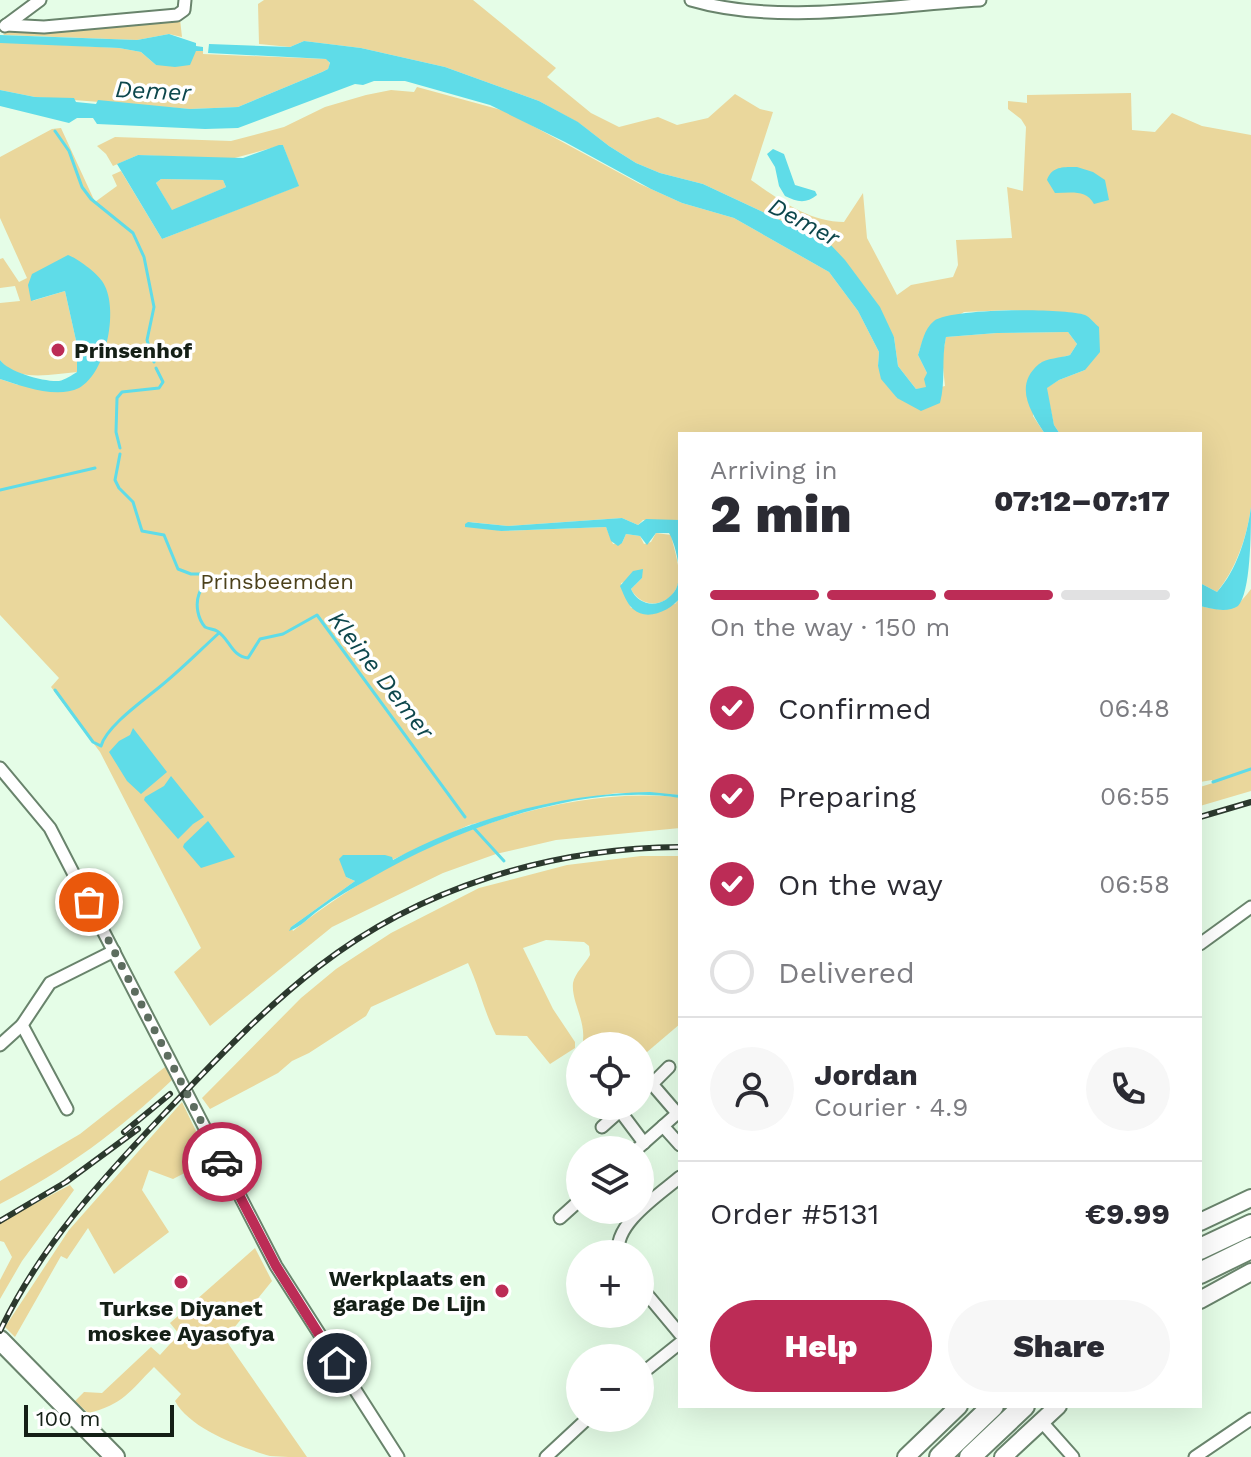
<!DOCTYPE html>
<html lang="en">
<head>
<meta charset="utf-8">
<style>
	:root { --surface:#fff; --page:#f7f7f7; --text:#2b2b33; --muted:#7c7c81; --line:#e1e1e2; --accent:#bc2c56 }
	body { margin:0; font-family:"Work Sans",sans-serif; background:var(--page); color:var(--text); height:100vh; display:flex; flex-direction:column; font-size:30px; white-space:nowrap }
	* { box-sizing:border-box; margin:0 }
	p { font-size:26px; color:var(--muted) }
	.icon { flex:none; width:44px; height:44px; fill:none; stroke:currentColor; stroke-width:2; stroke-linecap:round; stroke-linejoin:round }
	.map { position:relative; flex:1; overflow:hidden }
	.side { position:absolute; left:678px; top:432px; width:524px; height:976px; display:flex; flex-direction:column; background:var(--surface); border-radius:0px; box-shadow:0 8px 32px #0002 }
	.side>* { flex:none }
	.fabs { position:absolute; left:566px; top:1032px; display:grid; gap:16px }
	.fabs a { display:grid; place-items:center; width:88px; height:88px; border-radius:50%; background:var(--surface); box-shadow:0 8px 32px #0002; font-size:40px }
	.scale { position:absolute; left:24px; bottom:20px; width:150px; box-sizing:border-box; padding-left:8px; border:4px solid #141f16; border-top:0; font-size:22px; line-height:28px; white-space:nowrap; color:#141f16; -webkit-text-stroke:6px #fff; paint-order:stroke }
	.pin { position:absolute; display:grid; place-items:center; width:68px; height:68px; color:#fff; margin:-34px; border:4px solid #fff; border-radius:50%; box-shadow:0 2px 8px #0007 }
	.courier { position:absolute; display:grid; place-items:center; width:80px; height:80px; margin:-40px; border:6px solid #bc2c56; border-radius:50%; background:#fff; color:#222; box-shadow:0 2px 10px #0007 }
	.headline em { font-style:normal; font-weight:800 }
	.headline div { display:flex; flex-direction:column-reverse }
	.headline { display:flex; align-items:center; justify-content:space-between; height:136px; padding:0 32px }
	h1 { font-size:52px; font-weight:800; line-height:60px }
	.bar { display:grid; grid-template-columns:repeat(4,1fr); gap:12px 8px; align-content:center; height:96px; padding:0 32px }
	.bar i { height:10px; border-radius:6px; background:var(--line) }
	.bar .active { background:var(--accent) }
	.bar p { grid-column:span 4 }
	.line { display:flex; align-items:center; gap:20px; padding:0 32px; border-top:2px solid var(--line) }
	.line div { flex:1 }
	.round { display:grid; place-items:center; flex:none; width:84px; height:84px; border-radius:42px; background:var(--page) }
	ol { padding:0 32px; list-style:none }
	li { display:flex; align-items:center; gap:24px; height:88px }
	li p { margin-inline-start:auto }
	li .icon { padding:8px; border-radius:50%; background:var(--accent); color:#fff; stroke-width:4 }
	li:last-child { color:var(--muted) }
	li i { width:44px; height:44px; border:4px solid var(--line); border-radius:50% }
	.action { display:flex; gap:16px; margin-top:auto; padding:16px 32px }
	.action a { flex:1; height:92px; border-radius:48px; background:var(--accent); color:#fff; font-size:32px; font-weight:800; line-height:92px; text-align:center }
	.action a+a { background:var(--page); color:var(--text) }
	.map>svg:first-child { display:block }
</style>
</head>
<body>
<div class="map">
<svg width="1251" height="1457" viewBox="0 0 1251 1457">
	<rect width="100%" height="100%" fill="#e5fde7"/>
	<!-- green -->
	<g fill="#ead79c">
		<path d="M264 0H473L556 68 547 77 591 113 619 127 658 117 677 125 708 118 735 94 760 109 773 112 751 180C778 199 809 222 844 222L863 193 867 238 897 295 911 285 953 277 958 265 956 240 1012 238 1007 187 1023 191 1026 127 1021 119 1008 109V101L1027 103V95L1131 93 1132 130 1155 132 1172 113 1202 126 1251 135V507C1247 537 1236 569 1217 592L1200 583V434H1060L1054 425 1046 388 1059 380 1085 370 1086 316 1010 310 964 312 924 337 918 355 927 373 926 388 916 389 898 366 894 337 829 243 703 184 660 173 636 163 609 146 579 123 539 101 445 67 361 48 304 41 290 47 259 44 258 4Z"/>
		<polygon points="180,19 182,37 169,34 137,40 3,35 10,29"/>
		<polygon points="5,42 119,48 141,52 156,65 196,51 203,51 203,54 327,59 330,64 328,69 322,72 238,107 190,109 35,97 0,90 0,43"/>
		<path d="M417 87 505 111 640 184 682 203 734 218 829 272 858 311 879 352 878 366 897 398 945 386 942 358 946 337 997 333 1068 332 1077 344 1070 355 1040 363 1033 416 1045 434H680V520H643L638 525 622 518 508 526 469 522 501 531 606 527 613 544 622 543 626 534 640 536 644 544 651 542 656 533 671 535C674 550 683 573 677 587 668 608 641 609 631 589L642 578 621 583 631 608 675 604 680 598V795L617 793 559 802 469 825 392 860 360 855 346 877 355 881 291 927 293 931C393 849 547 785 677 797L680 798V828L556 840 496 854 443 873 332 927 210 1026 174 972 201 948 100 752 51 687 59 678 0 615V379L18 385 79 386 78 278 32 301 65 291 77 345V372C53 374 15 383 0 360V303L20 301 15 286 0 288V259L3 258 19 282 27 278 0 218V157L52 129 61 128 95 202 117 186 112 175 121 171 162 239 298 186 283 145 231 159 138 155 113 166 106 154 97 146 115 137 231 141 284 127 325 107 366 95 391 90 414 92Z"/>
		<polygon points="161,179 223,180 226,187 172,211 156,183"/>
		<path d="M1251 589V791L1200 806V787L1213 783 1212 780 1200 782V606C1228 612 1234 612 1251 589Z"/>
		<path d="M641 856H680V1024L640 1058V1046H582C588 1023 571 1003 573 983 575 973 585 964 590 955L589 946 584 942 546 940 523 948 553 1009 575 1042V1048L550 1064 527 1036 496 1035C484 1012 479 986 468 963L371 1007 366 1016 309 1053 292 1061 278 1073 210 1109 202 1098 301 998 336 969 391 933 479 888 567 865Z"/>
		<path d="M165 1067 172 1080C121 1129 63 1172 0 1204V1181L80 1134Z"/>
		<polygon points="182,1102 210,1160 173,1179 149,1170 142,1190 169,1232 114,1274 88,1228 67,1259 61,1256 15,1337 5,1327 69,1230"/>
		<polygon points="70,1185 74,1190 22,1261 0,1299 0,1280 12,1257 4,1242 0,1241 0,1222"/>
		<path d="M255 1248 272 1281 225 1339 307 1457C296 1457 281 1457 270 1456 240 1447 190 1429 175 1401L181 1394 154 1367C130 1391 123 1405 88 1413L75 1401 84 1392 102 1393 151 1347 160 1355 179 1334 170 1323Z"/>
	</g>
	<!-- water -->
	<g fill="#5fdce8" fill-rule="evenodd">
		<polygon points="169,34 196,43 196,46 203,47 203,51 196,51 190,65 175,67 156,65 141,52 119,48 0,43 0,35 137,40"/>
		<path d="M304 41 361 48 445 67 539 101 578 122 609 146 636 163 660 173 703 184 829 243 845 260 880 307 894 337 898 366 916 389 926 387 924 379 927 373 918 355C922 343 924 329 934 321 951 308 1064 308 1085 315 1090 317 1095 324 1099 327L1100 352 1085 370 1059 380 1047 388 1054 425 1060 434H1045C1031 412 1013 386 1039 364 1046 358 1061 358 1070 355L1077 344 1068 332 997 333 946 337C941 359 946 381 940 403L921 411 897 398 881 379 878 366 879 352 858 311 829 272 734 218 682 203 651 189 565 142 490 105 405 81H374L363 85 355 84 238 128 205 129 97 124 93 118H77L69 123 0 106V90L35 97 74 98 76 102 96 104 98 100 190 109 238 107 322 72 328 69 330 63 326 59 208 53 209 44 290 47Z"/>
		<path d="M279 145H283L299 186 162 239 117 164 138 155 243 158ZM161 179 223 180 226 187 172 210 156 183Z"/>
		<path d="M773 149 784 154 795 185 815 191 817 195C806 204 797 202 785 196L779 186 775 167 767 154Z"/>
		<path d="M1077 167 1093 172 1105 180 1109 200 1094 204C1086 189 1070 193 1055 193L1047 180C1052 166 1063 167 1077 167Z"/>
		<path d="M68 255C77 258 97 273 102 281 120 306 107 373 79 388 56 399 22 386 0 379V360C8 372 44 382 59 381 65 380 72 375 77 372V345L65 291 31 301 28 285 32 274Z"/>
		<path d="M1251 507C1251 530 1251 593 1238 606 1228 613 1211 609 1200 606V583L1217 592C1237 570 1247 536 1251 507Z"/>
		<path d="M622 518 638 525 646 519 680 520V598C671 610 647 622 633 609 627 604 623 593 620 586L633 571 643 569 642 578 631 589C640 609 665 608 676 589 683 576 676 545 669 533H656L647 545 640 536 626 534 622 543 618 546 611 541 606 527 501 531 465 527V524L468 522 508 526Z"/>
		<polygon points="133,728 167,772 141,794 127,781 109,752 119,741 130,735"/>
		<polygon points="171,776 204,817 193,824 178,839 144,800 145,797 164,786"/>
		<path d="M650 792 680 795V798C582 782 455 829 371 878 353 888 335 898 319 910 309 917 301 927 289 931L291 927 355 881 346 877 339 859 343 855H385L392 857 393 860C468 818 565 793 650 792Z"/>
		<polygon points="208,821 235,857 201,868 183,847 184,844"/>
	</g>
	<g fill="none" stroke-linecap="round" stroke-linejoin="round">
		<!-- stream -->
		<g stroke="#5fdce8" stroke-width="3">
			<polyline points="55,131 69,151 82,187 91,199 133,233 144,257 154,307 147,340 154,362"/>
			<polyline points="120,448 116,432 117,398 122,392 159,388 163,382 156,368"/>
			<path d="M120 454 115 480 119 488 133 502 142 531 164 535 178 569 191 574H205L208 576C206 584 201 587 199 594 195 605 198 619 205 627 209 629 214 629 217 631 230 639 231 656 248 658L260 639 283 634 317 615 465 817"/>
			<polyline points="0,490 95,468"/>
			<path d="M55 690 93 742 101 746C106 728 137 705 152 693 176 675 197 653 219 633"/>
			<polyline points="1213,782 1251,769"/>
			<polyline points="472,826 504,861"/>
		</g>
		<!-- street casing -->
		<g stroke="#69846c" stroke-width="15">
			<g id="street">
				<path d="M691 0C779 26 889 5 980 0"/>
				<polyline points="6,25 44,27 177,15 184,10 185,0"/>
				<polyline points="5,26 40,0"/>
				<polyline points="0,768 50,828 276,1266 398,1457"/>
				<polyline points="1200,944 1251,907"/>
				<polyline points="22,1025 67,1109"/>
				<polyline points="0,1045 22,1025 50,983 114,951"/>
				<polyline points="669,1067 652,1084 677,1113"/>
				<polyline points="663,1126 680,1145"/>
				<polyline points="602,1127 620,1111 644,1143"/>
				<polyline points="636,1150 680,1111"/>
				<polyline points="560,1218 580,1200"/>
				<path d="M619 1254C612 1225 660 1194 680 1177"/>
				<polyline points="640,1286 680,1334"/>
				<polyline points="640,1375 680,1343"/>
				<polyline points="1041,1421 1073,1457"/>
				<polyline points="546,1457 588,1418"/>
				<polyline points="1195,1457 1251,1419"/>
			</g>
		</g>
		<!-- secondary casing -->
		<g stroke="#69846c" stroke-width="20">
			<g id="secondary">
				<polyline points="1200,1222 1251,1198"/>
				<polyline points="1200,1300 1251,1272"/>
				<polyline points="906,1457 959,1406"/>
				<polyline points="1003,1457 1058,1406"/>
			</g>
		</g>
		<!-- primary casing -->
		<g stroke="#69846c" stroke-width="22">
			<polyline id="primary" points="0,1340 115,1457"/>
		</g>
		<!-- highway casing -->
		<g stroke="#69846c" stroke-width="24">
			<g id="highway">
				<polyline points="1200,1249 1251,1225"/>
				<polyline points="1200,1273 1251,1248"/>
				<polyline points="940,1457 993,1406"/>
				<polyline points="970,1457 1024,1406"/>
			</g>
		</g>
		<!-- street -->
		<use href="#street" stroke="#fff" stroke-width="11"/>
		<!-- secondary -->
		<use href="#secondary" stroke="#fff" stroke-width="16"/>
		<!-- primary -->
		<use href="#primary" stroke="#fff" stroke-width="18"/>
		<!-- highway -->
		<use href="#highway" stroke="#fff" stroke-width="20"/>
		<!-- rail casing -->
		<g stroke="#2c392e" stroke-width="6">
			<g id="rail">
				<polyline points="1200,817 1251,802"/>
				<polyline points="124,1132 170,1094"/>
				<polyline points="0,1221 66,1182 138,1129"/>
				<path d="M0 1331C40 1247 101 1180 164 1114 213 1063 262 1010 318 967 421 887 551 848 680 847"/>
			</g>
		</g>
		<!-- rail -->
		<use href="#rail" stroke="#fff" stroke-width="3" stroke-dasharray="9" stroke-linecap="butt"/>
	</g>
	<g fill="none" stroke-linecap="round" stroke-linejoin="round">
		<!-- done -->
		<polyline stroke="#5d6d5f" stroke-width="8" stroke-dasharray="0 14.4" points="89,902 222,1162"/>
		<!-- route -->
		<polyline stroke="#bc2c56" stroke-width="10" points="222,1162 276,1266 337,1363"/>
	</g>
	<!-- markers -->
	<g fill="#bc2c56" stroke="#fff" stroke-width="3">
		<circle cx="58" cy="350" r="8"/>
		<circle cx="181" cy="1282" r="8"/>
		<circle cx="502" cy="1291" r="8"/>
	</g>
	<g text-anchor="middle" stroke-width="7" stroke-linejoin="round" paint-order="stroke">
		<!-- poi labels -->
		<g font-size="22" font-weight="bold" fill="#141f16" stroke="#fff" text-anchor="start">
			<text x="74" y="358">Prinsenhof</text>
			<text x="486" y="1286" text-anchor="end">Werkplaats en<tspan x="486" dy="25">garage De Lijn</tspan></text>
			<text x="181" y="1316" text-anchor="middle">Turkse Diyanet<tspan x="181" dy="25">moskee Ayasofya</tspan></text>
		</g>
		<!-- park labels -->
		<g font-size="22" fill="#4c411b" stroke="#fff">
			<text x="277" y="589">Prinsbeemden</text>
		</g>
		<!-- water labels -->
		<g font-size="24" font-style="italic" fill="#0d474c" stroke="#fff">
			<text transform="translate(153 91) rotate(3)" y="8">Demer</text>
			<text transform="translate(804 222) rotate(28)" y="8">Demer</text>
			<text transform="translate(381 675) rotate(52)" y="8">Kleine Demer</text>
		</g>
	</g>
</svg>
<div class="fabs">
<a><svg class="icon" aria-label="locate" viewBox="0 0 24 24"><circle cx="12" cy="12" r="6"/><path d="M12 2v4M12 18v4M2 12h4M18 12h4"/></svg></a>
<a><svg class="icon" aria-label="layers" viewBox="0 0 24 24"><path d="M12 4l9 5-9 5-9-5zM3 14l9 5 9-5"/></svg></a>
<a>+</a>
<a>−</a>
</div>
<div class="scale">100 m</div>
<div class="pin" style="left:89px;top:902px;background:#ea580c"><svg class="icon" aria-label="bag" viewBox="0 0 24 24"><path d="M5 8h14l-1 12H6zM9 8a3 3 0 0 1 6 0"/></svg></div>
<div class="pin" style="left:337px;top:1363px;background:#1f2937"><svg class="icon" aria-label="home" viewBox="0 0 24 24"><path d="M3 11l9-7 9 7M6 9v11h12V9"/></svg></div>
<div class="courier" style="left:222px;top:1162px"><svg class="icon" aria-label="car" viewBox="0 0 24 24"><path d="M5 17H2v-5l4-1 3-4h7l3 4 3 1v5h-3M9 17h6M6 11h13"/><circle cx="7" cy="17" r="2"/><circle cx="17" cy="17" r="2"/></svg></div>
<section class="side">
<div class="headline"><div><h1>2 min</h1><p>Arriving in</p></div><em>07:12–07:17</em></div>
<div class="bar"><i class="active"></i><i class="active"></i><i class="active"></i><i></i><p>On the way · 150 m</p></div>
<ol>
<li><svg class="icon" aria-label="check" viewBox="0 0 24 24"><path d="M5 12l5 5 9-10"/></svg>Confirmed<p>06:48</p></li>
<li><svg class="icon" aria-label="check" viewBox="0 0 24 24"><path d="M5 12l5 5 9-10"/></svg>Preparing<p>06:55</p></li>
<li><svg class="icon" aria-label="check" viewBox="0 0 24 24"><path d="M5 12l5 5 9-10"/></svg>On the way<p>06:58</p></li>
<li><i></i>Delivered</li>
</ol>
<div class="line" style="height:144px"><a class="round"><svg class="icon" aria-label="person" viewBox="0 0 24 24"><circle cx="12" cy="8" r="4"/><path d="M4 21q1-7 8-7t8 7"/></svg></a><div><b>Jordan</b><p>Courier · 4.9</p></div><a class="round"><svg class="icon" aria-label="phone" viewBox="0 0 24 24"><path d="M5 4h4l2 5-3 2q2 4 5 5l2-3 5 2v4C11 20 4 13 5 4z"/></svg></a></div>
<div class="line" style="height:104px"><div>Order #5131</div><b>€9.99</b></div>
<div class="action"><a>Help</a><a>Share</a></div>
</section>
</div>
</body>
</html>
